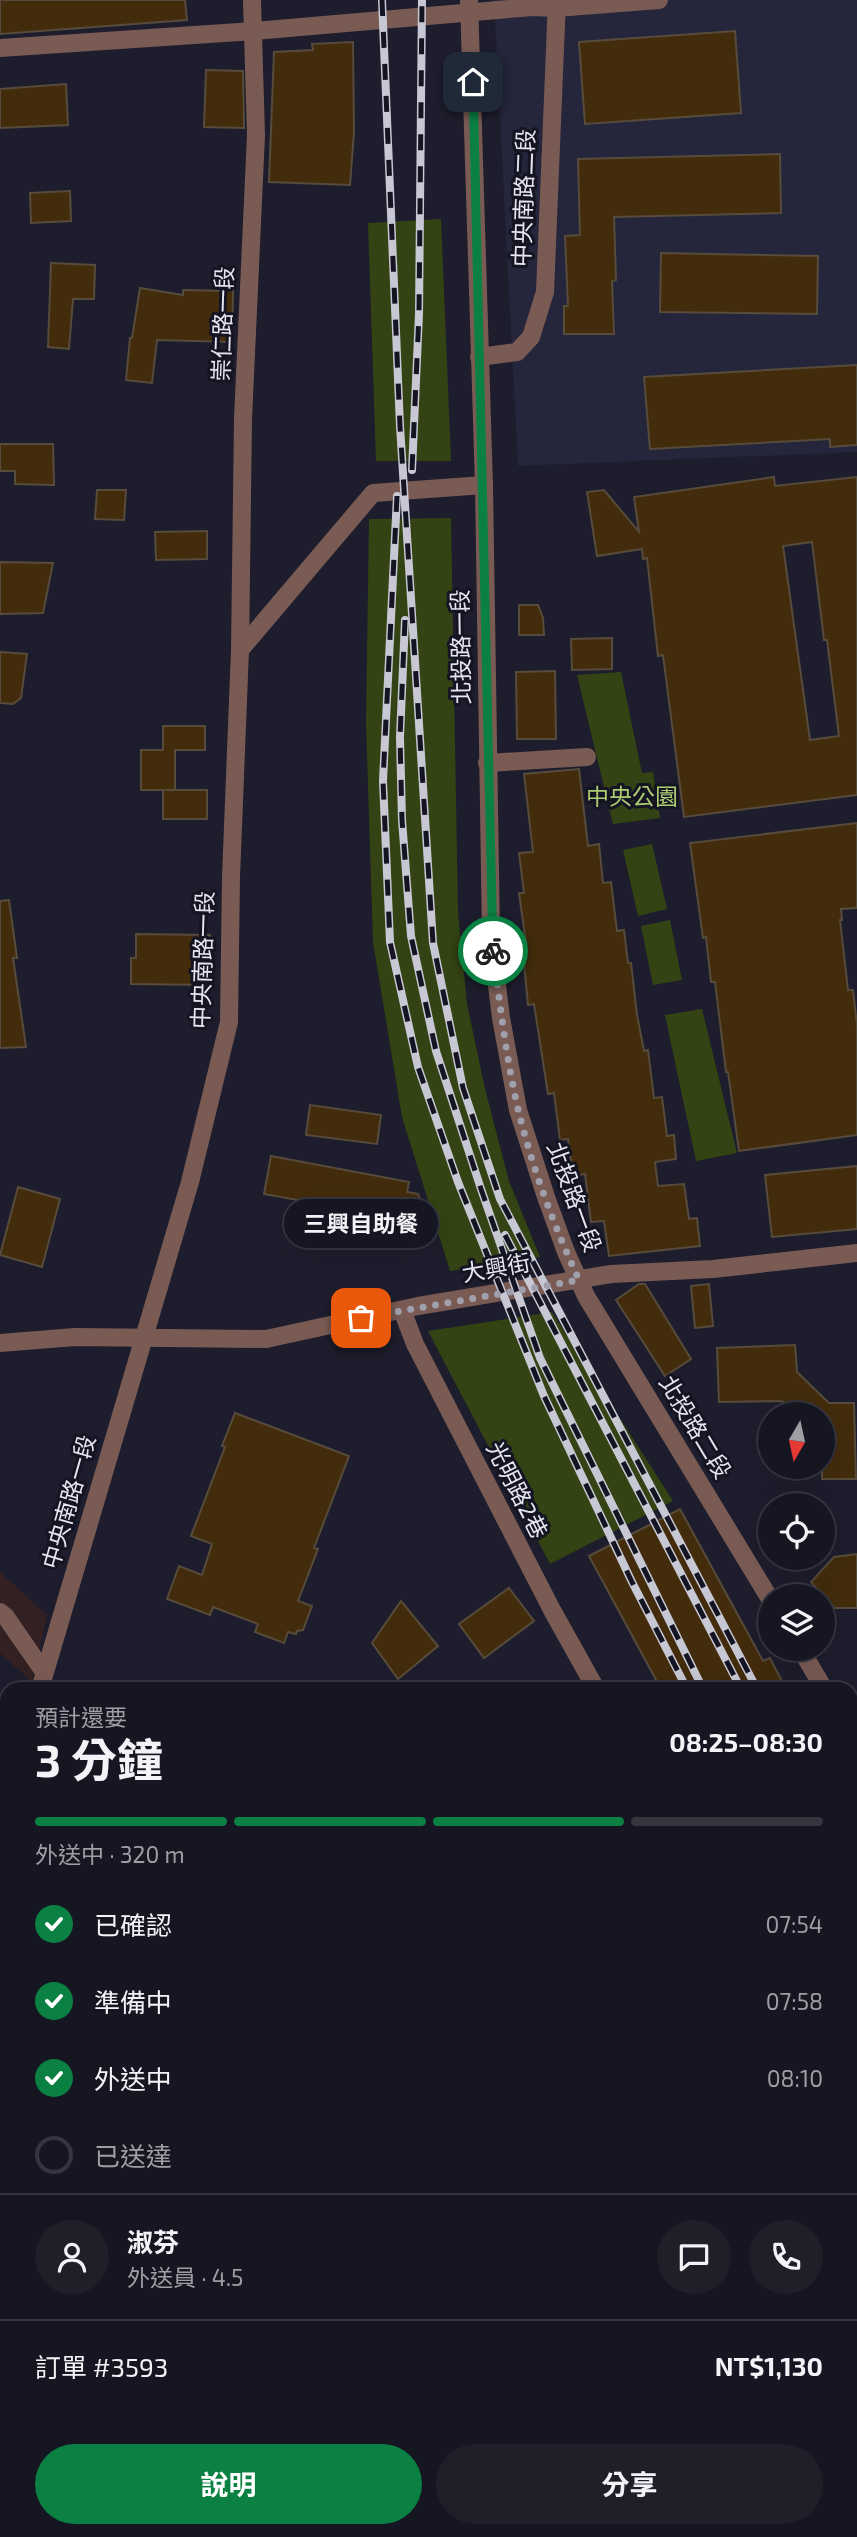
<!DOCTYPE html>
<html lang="zh-TW">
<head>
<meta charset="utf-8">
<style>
	:root { --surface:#161622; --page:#1f1f2a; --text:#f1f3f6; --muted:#9e9fa5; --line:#353540; --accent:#0b8043 }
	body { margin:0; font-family:"Exo 2","Noto Sans TC",sans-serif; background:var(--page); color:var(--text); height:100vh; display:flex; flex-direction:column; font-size:26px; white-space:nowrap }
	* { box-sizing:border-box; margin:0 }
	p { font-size:23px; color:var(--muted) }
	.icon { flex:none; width:38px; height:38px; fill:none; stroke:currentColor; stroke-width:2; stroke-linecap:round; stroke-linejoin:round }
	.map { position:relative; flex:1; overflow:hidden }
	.panel { position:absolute; left:0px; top:1682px; width:858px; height:856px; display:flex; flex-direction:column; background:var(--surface); border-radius:21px 21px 0 0; box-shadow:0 7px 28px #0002,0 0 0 2px var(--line) }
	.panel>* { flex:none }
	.needle { width:46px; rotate:189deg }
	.buttons { position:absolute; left:758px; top:1402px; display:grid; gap:14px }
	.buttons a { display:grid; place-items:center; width:77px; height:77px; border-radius:50%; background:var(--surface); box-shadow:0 7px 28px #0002,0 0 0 2px var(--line); font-size:35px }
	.pin { position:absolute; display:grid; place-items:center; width:60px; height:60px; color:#fff; margin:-30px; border-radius:14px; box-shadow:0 4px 10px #0006 }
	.courier { position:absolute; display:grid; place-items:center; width:70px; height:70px; margin:-35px; border:5px solid #0b8043; border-radius:50%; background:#fff; color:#222; box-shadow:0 2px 9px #0007 }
	.bubble { position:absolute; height:49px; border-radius:24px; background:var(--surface); box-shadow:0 7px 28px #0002,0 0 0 2px var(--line); font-size:23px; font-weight:700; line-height:49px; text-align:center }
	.head em { font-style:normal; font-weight:700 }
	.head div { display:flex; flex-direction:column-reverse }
	.head { display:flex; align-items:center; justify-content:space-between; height:119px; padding:0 35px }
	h1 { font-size:46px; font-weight:700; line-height:52px }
	.bar { display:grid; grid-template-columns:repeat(4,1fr); gap:10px 7px; align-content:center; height:84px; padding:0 35px }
	.bar i { height:9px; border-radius:5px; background:var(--line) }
	.bar .current { background:var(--accent) }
	.bar p { grid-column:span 4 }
	.line { display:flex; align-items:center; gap:18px; padding:0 35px; border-top:2px solid var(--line) }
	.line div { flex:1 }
	.round { display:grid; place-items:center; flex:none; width:74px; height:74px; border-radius:37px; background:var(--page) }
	ol { padding:0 35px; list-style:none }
	li { display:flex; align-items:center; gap:21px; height:77px }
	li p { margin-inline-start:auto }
	li .icon { padding:7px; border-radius:50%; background:var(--accent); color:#fff; stroke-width:4 }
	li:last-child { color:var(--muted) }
	li i { width:38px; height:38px; border:4px solid var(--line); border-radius:50% }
	.cta { display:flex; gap:14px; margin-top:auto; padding:14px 35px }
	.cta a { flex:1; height:80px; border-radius:42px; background:var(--accent); color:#fff; font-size:28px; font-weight:700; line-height:80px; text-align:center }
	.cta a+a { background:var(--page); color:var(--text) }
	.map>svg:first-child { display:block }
</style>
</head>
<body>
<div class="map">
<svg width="857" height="2537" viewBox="0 0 857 2537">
	<rect width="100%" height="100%" fill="#1d1d2d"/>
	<!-- commercial -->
	<polygon fill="#332023" points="0,1572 47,1615 32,1682 0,1653"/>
	<!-- built -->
	<g fill="#25253b">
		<polygon points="494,0 857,0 857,452 518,466"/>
		<polygon points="308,2531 540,2531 530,2537 314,2537"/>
	</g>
	<!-- green -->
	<g fill="#334313">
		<polygon points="441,219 451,461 376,461 368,223"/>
		<polygon points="451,518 458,912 467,1004 485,1089 509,1181 540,1257 450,1271 402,1117 373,942 366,722 369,519"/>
		<polygon points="621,672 642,773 653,772 660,818 613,824 577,675"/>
		<polygon points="652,844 667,909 638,916 623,850"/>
		<polygon points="670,920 682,980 653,985 641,926"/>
		<polygon points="702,1009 737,1153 696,1161 665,1015"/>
		<polygon points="552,1312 673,1501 550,1564 428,1331"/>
		<polygon points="0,2379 7,2387 7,2463 0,2454"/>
	</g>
	<!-- building -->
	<g fill="#422c0c" stroke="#574b3b" stroke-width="2" fill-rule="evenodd">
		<polygon points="0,0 185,0 187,20 0,34"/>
		<polygon points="735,31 741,113 585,124 579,42"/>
		<polygon points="353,42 354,132 350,185 269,182 274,52 313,50 312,44"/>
		<polygon points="206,70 243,71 244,128 204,127"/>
		<polygon points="66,84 68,125 0,128 0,89"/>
		<polygon points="780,154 781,213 614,217 616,280 612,281 614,334 564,334 564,306 568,306 565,236 580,235 578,159"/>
		<polygon points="70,191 71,221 31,223 30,193"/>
		<polygon points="661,253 818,256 817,314 660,312"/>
		<polygon points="51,263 95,265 94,299 73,299 69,349 48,347"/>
		<polygon points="140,288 183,295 183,290 233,291 232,342 157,340 152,383 126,380 130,338 132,338"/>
		<polygon points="857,365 857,445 830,447 830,439 650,449 644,377"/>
		<polygon points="0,444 53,444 54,485 15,484 15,471 0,471"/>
		<path d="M774 477 775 486 857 477V795L684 817 663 655 658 656 647 558 643 559 642 549 597 556 587 492 604 490 639 532 634 497ZM812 542 824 640H827L839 736 810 740 783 546Z"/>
		<polygon points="97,490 126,490 124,520 95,519"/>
		<polygon points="207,531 207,559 156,560 155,532"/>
		<polygon points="0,562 53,563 43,613 0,614"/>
		<polygon points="519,605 538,605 543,618 544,635 519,635"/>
		<polygon points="612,638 612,669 572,670 571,639"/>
		<polygon points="0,652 27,654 21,698 13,704 0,703"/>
		<polygon points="555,671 556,739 517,739 516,672"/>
		<polygon points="163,726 205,726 205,750 175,750 175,790 141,790 141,750 163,750"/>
		<polygon points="579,769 588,846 599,844 603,883 611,882 617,931 624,930 628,963 631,963 637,1015 644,1051 648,1050 654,1098 662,1097 667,1136 674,1135 676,1159 655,1162 658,1186 684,1184 689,1219 697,1218 700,1246 609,1256 604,1221 591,1222 585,1174 573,1176 568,1139 560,1140 554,1093 548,1094 534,1004 528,1005 522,943 526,943 519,893 524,893 519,853 533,852 524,774"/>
		<rect x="163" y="790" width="44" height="29"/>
		<polygon points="857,823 857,908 841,909 842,920 840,920 848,990 853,990 857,1025 857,1135 739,1151 728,1072 726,1072 715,982 711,982 706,937 703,938 690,843"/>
		<polygon points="9,900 17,958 13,958 26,1047 0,1048 0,901"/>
		<polygon points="136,934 210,935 210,985 131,984 131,958 136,958"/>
		<polygon points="310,1105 381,1115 377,1144 306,1135"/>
		<polygon points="271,1156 409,1182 407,1192 418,1194 423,1208 419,1222 264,1194"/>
		<polygon points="857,1166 857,1229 772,1237 765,1175"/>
		<polygon points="18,1187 60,1199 42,1267 0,1255"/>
		<polygon points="639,1284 645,1284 691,1359 665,1376 616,1300"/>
		<polygon points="709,1284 713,1326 695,1328 691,1286"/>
		<polygon points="795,1345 797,1372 829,1403 854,1403 856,1479 822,1479 822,1414 796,1414 782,1401 719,1402 717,1348"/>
		<polygon points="235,1413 349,1456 314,1548 318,1549 298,1601 312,1606 303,1630 297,1631 296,1634 288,1632 284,1643 255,1632 258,1624 213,1607 210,1615 167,1599 179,1566 202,1575 212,1544 191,1536 225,1447 222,1446"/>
		<polygon points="680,1509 763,1661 770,1658 786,1689 661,1689 589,1556"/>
		<polygon points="857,1554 857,1608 835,1608 811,1582 834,1557"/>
		<polygon points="509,1588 534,1621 484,1658 459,1624"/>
		<polygon points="401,1601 438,1646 398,1679 372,1643"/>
	</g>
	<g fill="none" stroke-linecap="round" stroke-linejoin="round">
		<!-- minor -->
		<g stroke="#7a5b54" stroke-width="18">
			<polyline points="469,0 484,485 491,936 501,1018 518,1110 546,1197 566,1252 586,1296 770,1599"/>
			<polyline points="0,48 254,31 532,7 556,8 659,0"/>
			<polyline points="479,357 517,352 531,337 545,292 557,0"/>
			<polyline points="240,650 373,493 484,485"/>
			<polyline points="487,763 587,757"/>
			<polyline points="402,1310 415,1344 552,1610 596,1689"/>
			<polyline points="0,1343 75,1337 266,1339 418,1306 611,1274 713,1269 857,1253"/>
			<polyline points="0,1612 6,1617 44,1672"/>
			<polyline points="800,1648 824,1689"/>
			<polyline points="40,1689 190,1182 229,1022 231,877 240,650 243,419 256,135 252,0"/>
			<polyline points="850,1710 857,1707"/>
			<polyline points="850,1737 857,1749"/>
			<polyline points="0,1838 7,1815"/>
			<polyline points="0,2091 7,2092"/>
			<polyline points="850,2242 857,2259"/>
			<polyline points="0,2257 7,2264"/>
			<polyline points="850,2332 857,2304"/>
			<polyline points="267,2530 274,2537"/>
			<polyline points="560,2537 570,2530"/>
		</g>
		<!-- rail casing -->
		<g stroke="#c8c8d4" stroke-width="8">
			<g id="rail">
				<polyline points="382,0 400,426 433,943 463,1088 500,1199 757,1689"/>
				<polyline points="412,470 419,314 422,0"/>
				<polyline points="397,496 383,781 390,942 418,1067 458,1182 544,1396 632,1582 687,1689"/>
				<polyline points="405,620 400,737 402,820 411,936 436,1051 481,1189 540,1358 703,1689"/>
				<polyline points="505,1235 741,1689"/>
				<polyline points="850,1872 857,1884"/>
				<polyline points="850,1901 857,1913"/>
				<polyline points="850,1977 857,1990"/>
				<polyline points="850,2007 857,2019"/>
			</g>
		</g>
		<!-- rail -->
		<use href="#rail" stroke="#141423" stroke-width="5" stroke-dasharray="16" stroke-linecap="butt"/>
	</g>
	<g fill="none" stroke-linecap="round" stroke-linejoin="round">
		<!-- done -->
		<path stroke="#a0a0ac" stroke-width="7" stroke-dasharray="0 12.6" d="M361 1318 579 1280C554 1226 532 1167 518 1109 506 1057 500 1004 493 951"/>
		<!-- route -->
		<polyline stroke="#0b8043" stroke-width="9" points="473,82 493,951"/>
	</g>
	<g text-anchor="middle" stroke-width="6" stroke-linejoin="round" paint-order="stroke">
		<!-- street labels -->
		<g font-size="23" fill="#e6e6f1" stroke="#141423">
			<text transform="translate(524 198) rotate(-88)" y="8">中央南路二段</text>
			<text transform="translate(223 324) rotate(-88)" y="8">崇仁路一段</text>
			<text transform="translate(461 647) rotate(-91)" y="8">北投路一段</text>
			<text transform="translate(203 960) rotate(-88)" y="8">中央南路一段</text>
			<text transform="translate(574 1197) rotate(70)" y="8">北投路一段</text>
			<text transform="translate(496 1268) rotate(-10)" y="8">大興街</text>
			<text transform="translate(695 1427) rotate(59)" y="8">北投路二段</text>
			<text transform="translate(517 1490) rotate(63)" y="8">光明路2巷</text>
			<text transform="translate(69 1502) rotate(-74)" y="8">中央南路一段</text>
		</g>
		<!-- park labels -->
		<g font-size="23" fill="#accc72" stroke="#141423">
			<text x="632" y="805">中央公園</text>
		</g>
	</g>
</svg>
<div class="buttons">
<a><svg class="needle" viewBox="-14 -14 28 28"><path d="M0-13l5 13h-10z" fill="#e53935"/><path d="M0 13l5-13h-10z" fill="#9e9fa5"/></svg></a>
<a><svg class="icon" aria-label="locate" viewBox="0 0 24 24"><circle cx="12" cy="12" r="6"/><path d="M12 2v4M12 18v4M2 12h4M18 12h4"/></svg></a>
<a><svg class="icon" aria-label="layers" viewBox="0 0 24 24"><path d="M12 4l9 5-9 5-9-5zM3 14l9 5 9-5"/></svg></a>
</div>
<div class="pin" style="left:361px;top:1318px;background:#ea580c"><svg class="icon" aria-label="bag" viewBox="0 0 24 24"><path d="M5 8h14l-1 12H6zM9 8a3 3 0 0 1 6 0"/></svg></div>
<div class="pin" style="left:473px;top:82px;background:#1f2937"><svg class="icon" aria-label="home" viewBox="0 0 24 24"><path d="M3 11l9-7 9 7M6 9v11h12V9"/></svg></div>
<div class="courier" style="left:493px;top:951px"><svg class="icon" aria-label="bike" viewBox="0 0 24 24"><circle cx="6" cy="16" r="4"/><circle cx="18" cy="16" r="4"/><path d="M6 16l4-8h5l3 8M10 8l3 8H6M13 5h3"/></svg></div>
<div class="bubble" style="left:284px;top:1199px;width:154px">三興自助餐</div>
<section class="panel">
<div class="head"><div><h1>3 分鐘</h1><p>預計還要</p></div><em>08:25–08:30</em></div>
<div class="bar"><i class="current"></i><i class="current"></i><i class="current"></i><i></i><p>外送中 · 320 m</p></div>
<ol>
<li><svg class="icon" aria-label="check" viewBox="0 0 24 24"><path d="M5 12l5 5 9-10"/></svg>已確認<p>07:54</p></li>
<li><svg class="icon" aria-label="check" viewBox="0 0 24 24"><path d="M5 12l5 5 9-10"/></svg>準備中<p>07:58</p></li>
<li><svg class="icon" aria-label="check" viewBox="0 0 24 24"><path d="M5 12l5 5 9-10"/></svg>外送中<p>08:10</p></li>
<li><i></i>已送達</li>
</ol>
<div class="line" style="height:126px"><a class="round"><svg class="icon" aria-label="person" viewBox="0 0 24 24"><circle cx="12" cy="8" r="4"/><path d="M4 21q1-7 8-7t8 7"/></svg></a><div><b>淑芬</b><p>外送員 · 4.5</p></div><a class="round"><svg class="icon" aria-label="chat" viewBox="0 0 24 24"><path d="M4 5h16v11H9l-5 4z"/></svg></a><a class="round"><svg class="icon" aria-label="phone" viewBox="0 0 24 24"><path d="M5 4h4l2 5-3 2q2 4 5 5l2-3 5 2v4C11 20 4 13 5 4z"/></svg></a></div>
<div class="line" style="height:91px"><div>訂單 #3593</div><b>NT$1,130</b></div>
<div class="cta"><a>說明</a><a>分享</a></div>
</section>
</div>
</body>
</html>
